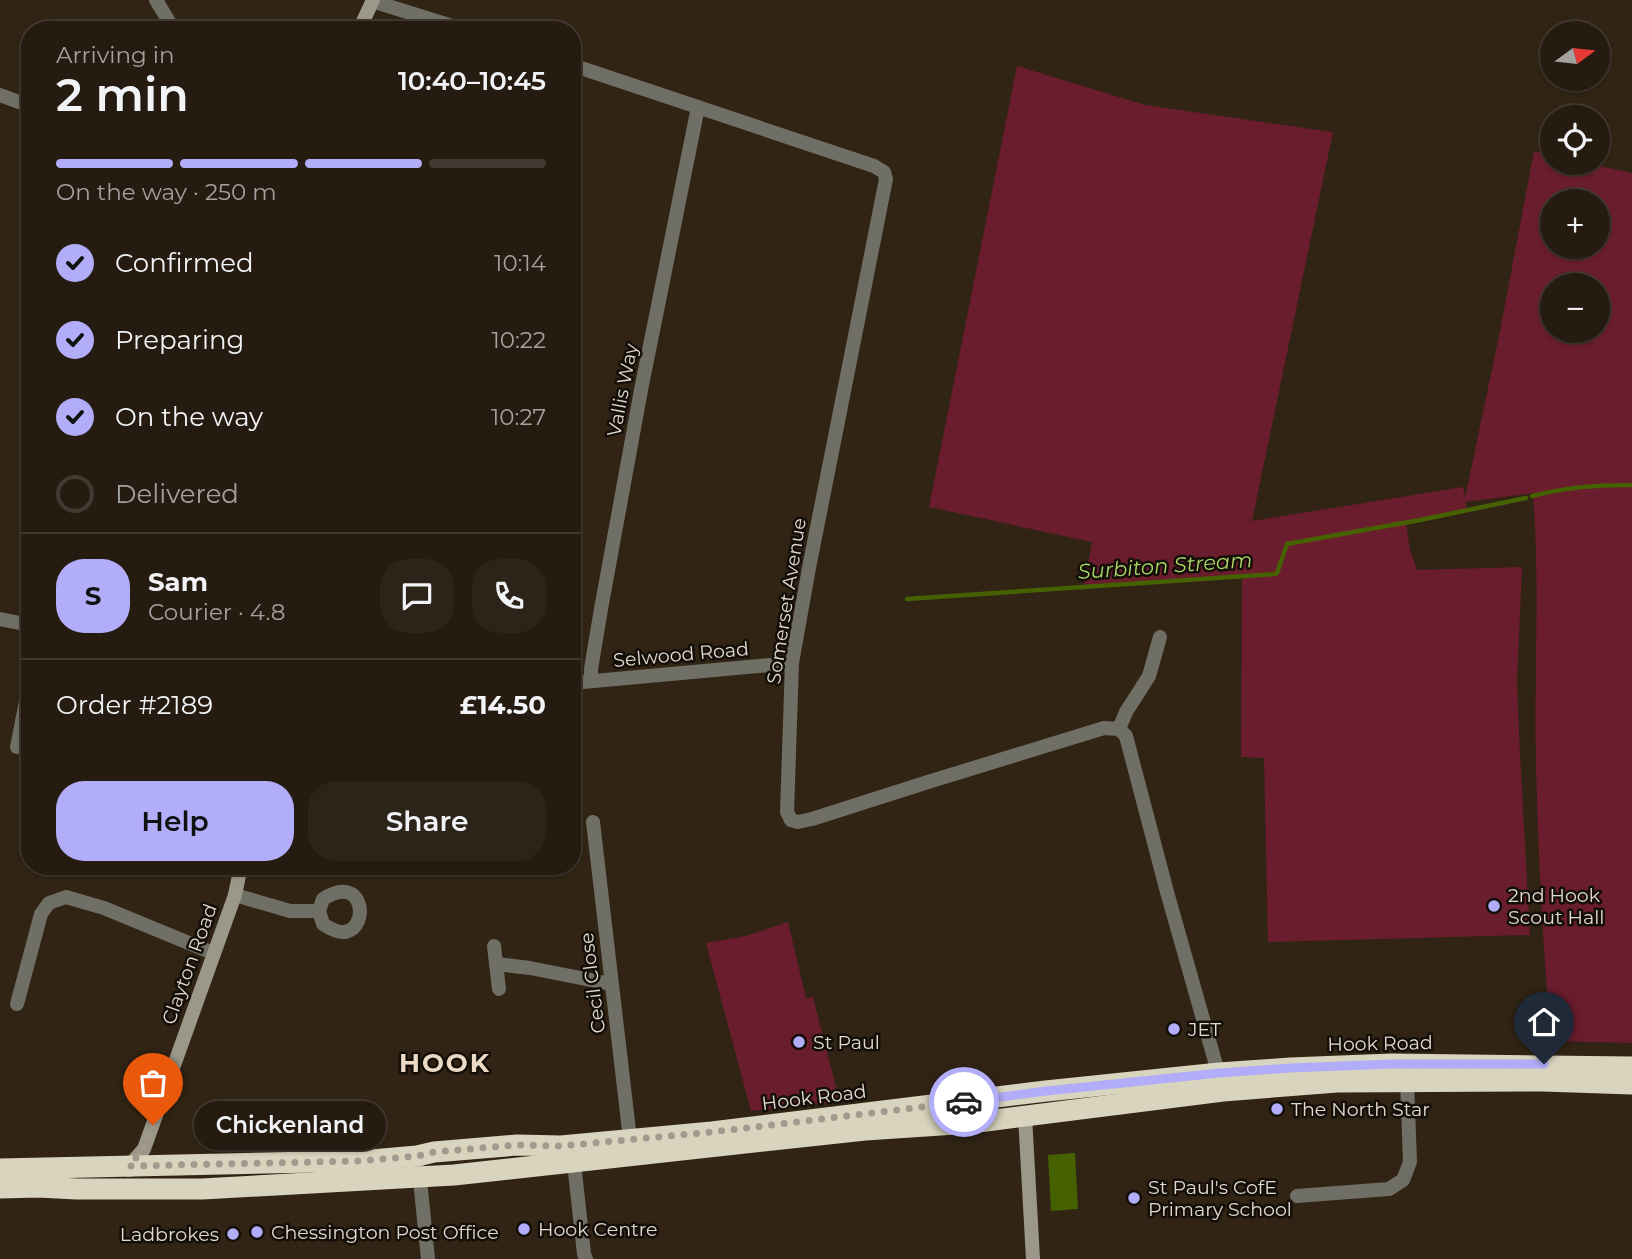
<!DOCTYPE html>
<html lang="en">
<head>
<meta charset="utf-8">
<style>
	:root { --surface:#251b10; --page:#2d2419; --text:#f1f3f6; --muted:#a3a19f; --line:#423930; --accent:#b2adf9 }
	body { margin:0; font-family:Montserrat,sans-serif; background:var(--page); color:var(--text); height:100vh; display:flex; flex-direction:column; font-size:26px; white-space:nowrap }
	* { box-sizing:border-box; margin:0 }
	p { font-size:23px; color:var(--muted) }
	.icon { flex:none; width:38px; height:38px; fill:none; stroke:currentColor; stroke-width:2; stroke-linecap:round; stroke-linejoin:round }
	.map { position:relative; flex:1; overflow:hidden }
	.drawer { position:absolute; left:21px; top:21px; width:560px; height:854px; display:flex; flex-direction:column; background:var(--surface); border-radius:28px; box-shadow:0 2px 5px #0004,0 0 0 2px var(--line) }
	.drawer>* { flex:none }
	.needle { width:46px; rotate:75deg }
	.tools { position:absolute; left:1540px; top:21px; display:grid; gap:14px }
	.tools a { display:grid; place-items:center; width:70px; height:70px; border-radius:50%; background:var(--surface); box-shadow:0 2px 5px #0004,0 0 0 2px var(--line); font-size:35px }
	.pin { position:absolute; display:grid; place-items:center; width:60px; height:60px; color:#fff; margin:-72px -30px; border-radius:50% 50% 50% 0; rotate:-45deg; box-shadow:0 0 7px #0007 }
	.pin .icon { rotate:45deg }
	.courier { position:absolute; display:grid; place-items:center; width:70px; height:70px; margin:-35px; border:5px solid #b2adf9; border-radius:50%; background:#fff; color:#222; box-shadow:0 2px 9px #0007 }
	.bubble { position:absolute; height:49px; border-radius:24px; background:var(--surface); box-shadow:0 2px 5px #0004,0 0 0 2px var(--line); font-size:23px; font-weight:600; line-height:49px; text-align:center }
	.head em { font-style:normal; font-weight:600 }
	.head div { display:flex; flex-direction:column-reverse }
	.head { display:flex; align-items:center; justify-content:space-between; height:119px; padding:0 35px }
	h1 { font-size:46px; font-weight:600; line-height:52px }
	.bar { display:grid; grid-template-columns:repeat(4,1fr); gap:10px 7px; align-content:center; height:84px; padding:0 35px }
	.bar i { height:9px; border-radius:5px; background:var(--line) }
	.bar .selected { background:var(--accent) }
	.bar p { grid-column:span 4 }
	.line { display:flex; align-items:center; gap:18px; padding:0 35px; border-top:2px solid var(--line) }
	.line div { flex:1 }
	.round { display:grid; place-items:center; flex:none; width:74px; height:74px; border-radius:28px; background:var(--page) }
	ol { padding:0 35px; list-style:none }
	li { display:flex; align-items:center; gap:21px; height:77px }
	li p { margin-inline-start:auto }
	li .icon { padding:7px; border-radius:50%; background:var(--accent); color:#111; stroke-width:4 }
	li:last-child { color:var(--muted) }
	li i { width:38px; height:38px; border:4px solid var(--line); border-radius:50% }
	.button { display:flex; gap:14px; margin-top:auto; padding:14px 35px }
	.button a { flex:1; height:80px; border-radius:28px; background:var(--accent); color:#111; font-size:28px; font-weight:600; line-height:80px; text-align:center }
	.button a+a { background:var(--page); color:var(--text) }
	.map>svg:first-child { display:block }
</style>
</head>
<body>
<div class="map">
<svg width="1632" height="1259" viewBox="0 0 1632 1259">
	<rect width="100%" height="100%" fill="#312415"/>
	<!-- green -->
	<g fill="#691d2d" fill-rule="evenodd">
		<path d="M1017 66 1145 105 1333 132 1252 521 1463 487 1465 498 1500 331 1534 151 1552 155V163H1585L1632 173V1043L1551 1041C1543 949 1538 857 1536 765 1534 674 1540 583 1533 493L1465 502 1467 510 1406 524 1410 550 1417 570 1522 567 1517 680 1520 755 1530 935 1268 942 1264 758 1241 757 1242 575 1084 586 1092 542 929 507ZM1552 201H1598V247H1552ZM1598 285V331H1552V285Z"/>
		<polygon points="788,922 806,998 813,997 839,1099 827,1103 751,1111 706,943 746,936"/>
	</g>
	<!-- water -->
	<polygon fill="#456100" points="1075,1153 1078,1209 1051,1211 1048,1155"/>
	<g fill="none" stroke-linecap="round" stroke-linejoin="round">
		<!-- stream -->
		<g stroke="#456100" stroke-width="4.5">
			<path d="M1532 496C1568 487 1595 485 1632 485"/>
			<polyline points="907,599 1275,574 1277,573 1287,544 1420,520 1526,498"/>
		</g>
		<!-- street -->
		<g stroke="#706f65" stroke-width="14">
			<polyline points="156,0 174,30"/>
			<polyline points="372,1 465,30"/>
			<polyline points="572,65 874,166 884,172 886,179 809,568 792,663 787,812 791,820 798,822 812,819 928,782 1104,728 1119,729 1126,736 1167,892 1220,1079"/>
			<polyline points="0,95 30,106"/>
			<polyline points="0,619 30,625"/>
			<polyline points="591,681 591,669 601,609 641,390 698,107"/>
			<polyline points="572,683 792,663"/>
			<polyline points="1119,729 1126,712 1149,676 1160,637"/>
			<polyline points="17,747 30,681"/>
			<polyline points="593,822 630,1139"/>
			<path d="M235 895 290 911H319L323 899C364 872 370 928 345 932 337 933 329 928 323 924L319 911"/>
			<polyline points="494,946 499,989"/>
			<polyline points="496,964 530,968 611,984"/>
			<polyline points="17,1004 41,914 49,903 66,897 104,908 213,953"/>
			<polyline points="574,1163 584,1254 586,1259"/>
			<polyline points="419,1170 428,1259"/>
			<polyline points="1297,1196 1389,1189 1403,1180 1410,1162 1407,1081"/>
		</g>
		<!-- secondary -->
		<g stroke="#9b9889" stroke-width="14">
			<polyline points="359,30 373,0"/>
			<polyline points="1025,1116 1033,1259"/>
			<polyline points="129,1170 129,1166 144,1149 235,895 241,866"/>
		</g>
		<!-- highway -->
		<g stroke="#d9d4bd" stroke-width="21">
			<polyline points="0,1169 360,1161 417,1156 434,1152 517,1145 561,1146 712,1132 1046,1091 1219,1073 1290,1068 1392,1064 1632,1067"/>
			<polyline points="0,1188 38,1187 77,1189 202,1189 454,1175 865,1130 971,1123 1223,1091 1337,1082 1543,1081 1632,1084"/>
		</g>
	</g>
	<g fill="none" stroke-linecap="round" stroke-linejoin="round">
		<!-- done -->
		<polyline stroke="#a3998e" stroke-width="7" stroke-dasharray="0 12.6" points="153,1125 144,1149 129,1166 360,1161 417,1156 434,1152 517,1145 561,1146 712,1132 964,1102"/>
		<!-- route -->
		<polyline stroke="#b2adf9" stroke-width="9" points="964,1102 1046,1091 1219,1073 1290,1068 1392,1064 1544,1064"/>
	</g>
	<!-- markers -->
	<g fill="#b2adf9" stroke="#140e08" stroke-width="2.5">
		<circle cx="1494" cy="906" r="7"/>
		<circle cx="1174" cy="1029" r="7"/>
		<circle cx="799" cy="1042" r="7"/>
		<circle cx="1277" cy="1109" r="7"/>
		<circle cx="1134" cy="1198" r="7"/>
		<circle cx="524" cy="1229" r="7"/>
		<circle cx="257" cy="1232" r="7"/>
		<circle cx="233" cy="1234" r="7"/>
	</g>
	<g text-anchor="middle" stroke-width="5" stroke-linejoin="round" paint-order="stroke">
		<!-- street labels -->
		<g font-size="19" fill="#e1d8cf" stroke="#140e08">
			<text transform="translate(622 390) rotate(-79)" y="7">Vallis Way</text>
			<text transform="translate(786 601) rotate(-81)" y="7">Somerset Avenue</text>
			<text transform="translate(681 654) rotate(-5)" y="7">Selwood Road</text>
			<text transform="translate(189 964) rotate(-70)" y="7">Clayton Road</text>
			<text transform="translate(592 983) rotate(-97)" y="7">Cecil Close</text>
			<text transform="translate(1380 1043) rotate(-1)" y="7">Hook Road</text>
			<text transform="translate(814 1097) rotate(-7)" y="7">Hook Road</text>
		</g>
		<!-- poi labels -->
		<g font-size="19" fill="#e1d8cf" stroke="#140e08" text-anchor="start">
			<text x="1508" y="902">2nd Hook<tspan x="1508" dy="22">Scout Hall</tspan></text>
			<text x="1188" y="1036">JET</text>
			<text x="813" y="1049">St Paul</text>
			<text x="1291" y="1116">The North Star</text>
			<text x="1148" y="1194">St Paul's CofE<tspan x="1148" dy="22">Primary School</tspan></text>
			<text x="538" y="1236">Hook Centre</text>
			<text x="271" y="1239">Chessington Post Office</text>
			<text x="219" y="1241" text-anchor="end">Ladbrokes</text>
		</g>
		<!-- water labels -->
		<g font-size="21" font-style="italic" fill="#a9d364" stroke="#140e08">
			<text transform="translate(1165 566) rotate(-4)" y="7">Surbiton Stream</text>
		</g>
		<!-- district labels -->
		<g font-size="26" font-weight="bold" letter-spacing="2" fill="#ecdac7" stroke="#140e08">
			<text x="445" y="1072">HOOK</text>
		</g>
	</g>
</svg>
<div class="tools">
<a><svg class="needle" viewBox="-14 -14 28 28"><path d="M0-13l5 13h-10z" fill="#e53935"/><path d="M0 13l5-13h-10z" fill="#a3a19f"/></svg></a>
<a><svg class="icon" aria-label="locate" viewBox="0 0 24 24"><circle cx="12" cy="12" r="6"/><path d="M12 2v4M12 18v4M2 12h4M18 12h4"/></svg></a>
<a>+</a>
<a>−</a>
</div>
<div class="pin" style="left:153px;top:1125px;background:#ea580c"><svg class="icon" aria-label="bag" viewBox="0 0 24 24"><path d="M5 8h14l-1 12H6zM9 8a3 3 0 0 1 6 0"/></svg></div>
<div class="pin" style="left:1544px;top:1064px;background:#1f2937"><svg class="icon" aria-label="home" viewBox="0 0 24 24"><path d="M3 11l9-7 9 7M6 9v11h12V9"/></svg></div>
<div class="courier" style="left:964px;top:1102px"><svg class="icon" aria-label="car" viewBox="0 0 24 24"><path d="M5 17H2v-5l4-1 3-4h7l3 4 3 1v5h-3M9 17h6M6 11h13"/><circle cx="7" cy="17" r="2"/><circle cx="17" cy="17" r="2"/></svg></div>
<div class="bubble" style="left:194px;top:1101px;width:192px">Chickenland</div>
<section class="drawer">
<div class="head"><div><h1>2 min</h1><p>Arriving in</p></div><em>10:40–10:45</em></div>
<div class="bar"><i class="selected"></i><i class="selected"></i><i class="selected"></i><i></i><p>On the way · 250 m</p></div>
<ol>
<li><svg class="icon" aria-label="check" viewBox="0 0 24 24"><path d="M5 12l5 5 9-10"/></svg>Confirmed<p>10:14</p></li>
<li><svg class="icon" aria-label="check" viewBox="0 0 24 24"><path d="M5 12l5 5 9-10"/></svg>Preparing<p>10:22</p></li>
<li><svg class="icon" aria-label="check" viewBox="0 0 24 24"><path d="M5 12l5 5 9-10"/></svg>On the way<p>10:27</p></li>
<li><i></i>Delivered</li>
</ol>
<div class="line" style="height:126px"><b class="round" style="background:var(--accent);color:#111">S</b><div><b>Sam</b><p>Courier · 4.8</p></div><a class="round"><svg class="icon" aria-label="chat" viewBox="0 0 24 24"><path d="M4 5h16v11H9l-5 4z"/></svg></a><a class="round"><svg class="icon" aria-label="phone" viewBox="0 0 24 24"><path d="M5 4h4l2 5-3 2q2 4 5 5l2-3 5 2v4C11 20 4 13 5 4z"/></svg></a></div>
<div class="line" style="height:91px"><div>Order #2189</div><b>£14.50</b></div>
<div class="button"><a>Help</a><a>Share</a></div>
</section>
</div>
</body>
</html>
